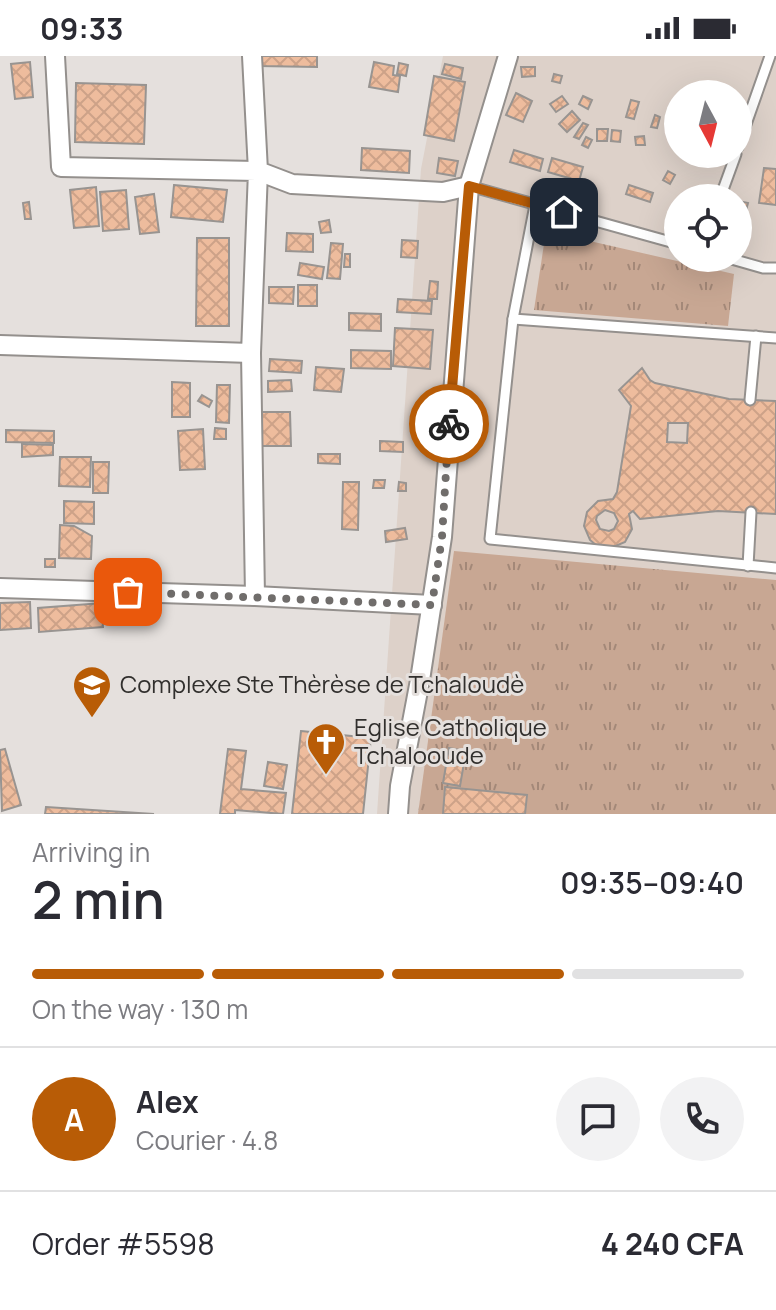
<!DOCTYPE html>
<html lang="en">
<head>
<meta charset="utf-8">
<style>
	:root { --surface:#fff; --page:#f2f2f3; --text:#2b2b33; --muted:#7c7c81; --line:#e1e1e2; --accent:#b85c06 }
	body { margin:0; font-family:Manrope,sans-serif; background:var(--page); color:var(--text); height:100vh; display:flex; flex-direction:column; font-size:30px; white-space:nowrap }
	* { box-sizing:border-box; margin:0 }
	p { font-size:26px; color:var(--muted) }
	.icon { flex:none; width:44px; height:44px; fill:none; stroke:currentColor; stroke-width:2; stroke-linecap:round; stroke-linejoin:round }
	.map { position:relative; height:758px; overflow:hidden }
	.side { display:flex; flex-direction:column; background:var(--surface); flex:1 }
	.side>* { flex:none }
	.needle { width:52px; rotate:173deg }
	.tools { position:absolute; left:664px; top:24px; display:grid; gap:16px }
	.tools a { display:grid; place-items:center; width:88px; height:88px; border-radius:50%; background:var(--surface); box-shadow:0 8px 32px #0002; font-size:40px }
	.pin { position:absolute; display:grid; place-items:center; width:68px; height:68px; color:#fff; margin:-34px; border-radius:16px; box-shadow:0 4px 12px #0006 }
	.courier { position:absolute; display:grid; place-items:center; width:80px; height:80px; margin:-40px; border:6px solid #b85c06; border-radius:50%; background:#fff; color:#222; box-shadow:0 2px 10px #0007 }
	.summary em { font-style:normal; font-weight:600 }
	.summary div { display:flex; flex-direction:column-reverse }
	.summary { display:flex; align-items:center; justify-content:space-between; height:136px; padding:0 32px }
	h1 { font-size:52px; font-weight:600; line-height:60px }
	.bar { display:grid; grid-template-columns:repeat(4,1fr); gap:12px 8px; align-content:center; height:96px; padding:0 32px }
	.bar i { height:10px; border-radius:6px; background:var(--line) }
	.bar .current { background:var(--accent) }
	.bar p { grid-column:span 4 }
	.line { display:flex; align-items:center; gap:20px; padding:0 32px; border-top:2px solid var(--line) }
	.line div { flex:1 }
	.round { display:grid; place-items:center; flex:none; width:84px; height:84px; border-radius:42px; background:var(--page) }
	.status { display:flex; justify-content:space-between; align-items:center; height:56px; padding:0 40px; background:var(--surface); direction:ltr }
	.status svg { height:22px; fill:currentColor }
	.map>svg:first-child { display:block }
</style>
</head>
<body>
<div class="status"><b>09:33</b><svg viewBox="0 0 49 12"><path d="M0 12V9h3v3zM5 12V6h3v6zM10 12V3h3v9zM15 12V0h3v12zM26 1h20v11H26zM47 4h2v5h-2z"/></svg></div>
<div class="map">
<svg width="776" height="758" viewBox="0 0 776 758">
	<defs>
		<pattern id="grass-tufts" width="24" height="20" patternUnits="userSpaceOnUse" patternTransform="scale(2)"><rect width="24" height="20" fill="#c8a793"/><path d="M3 7l-1-3M5 7V3M7 7l1-3M15 17l-1-3M17 17v-4M19 17l1-3" fill="none" stroke="#a38878"/></pattern>
		<pattern id="building-cross-hatch" width="8" height="8" patternUnits="userSpaceOnUse" patternTransform="scale(2)"><rect width="8" height="8" fill="#eebc9d"/><path d="M0 0l8 8M0 8l8-8" fill="none" stroke="#cda288"/></pattern>
	</defs>
	<rect width="100%" height="100%" fill="#e5e0dd"/>
	<!-- built -->
	<path fill="#ddd1c9" fill-rule="evenodd" d="M443 0H776V758H377L421 113ZM678 38H738V98H678ZM678 142H738V202H678Z"/>
	<!-- grass -->
	<g fill="url(#grass-tufts)">
		<polygon points="546,175 734,218 728,270 534,254"/>
		<polygon points="454,495 776,524 776,758 418,758"/>
	</g>
	<!-- building -->
	<g fill="url(#building-cross-hatch)" stroke="#989491" stroke-width="2" fill-rule="evenodd">
		<polygon points="259,0 317,0 317,11 259,10"/>
		<polygon points="30,6 33,41 15,43 11,8"/>
		<polygon points="374,6 394,10 393,19 400,20 398,36 369,31"/>
		<polygon points="399,7 408,9 406,20 397,18"/>
		<polygon points="445,8 463,12 461,23 442,18"/>
		<polygon points="521,11 535,11 535,20 522,21"/>
		<polygon points="554,18 562,20 560,27 552,25"/>
		<polygon points="434,20 465,26 454,85 424,79"/>
		<polygon points="76,27 146,29 144,88 75,86"/>
		<polygon points="516,37 532,45 523,66 506,59"/>
		<polygon points="562,40 568,48 556,56 550,48"/>
		<polygon points="583,40 592,44 588,53 579,48"/>
		<polygon points="631,44 639,46 634,63 626,61"/>
		<polygon points="572,55 580,64 567,76 559,68"/>
		<polygon points="655,59 660,61 657,72 651,71"/>
		<polygon points="583,67 588,69 579,83 574,81"/>
		<polygon points="597,73 608,73 607,85 597,85"/>
		<polygon points="612,74 621,75 620,86 611,85"/>
		<polygon points="644,80 645,89 636,89 635,81"/>
		<polygon points="586,81 592,84 588,92 582,89"/>
		<polygon points="362,92 410,95 409,117 361,114"/>
		<polygon points="514,94 543,103 540,115 510,106"/>
		<polygon points="439,102 458,105 455,120 437,117"/>
		<polygon points="552,102 583,111 579,125 548,116"/>
		<polygon points="764,112 776,113 776,149 759,147"/>
		<polygon points="668,115 675,119 670,128 663,124"/>
		<polygon points="174,129 227,134 223,166 171,161"/>
		<polygon points="629,129 653,137 650,146 626,138"/>
		<polygon points="96,131 99,170 74,172 70,134"/>
		<polygon points="126,134 129,173 103,175 100,136"/>
		<polygon points="154,138 159,176 140,178 135,141"/>
		<polygon points="738,145 748,147 743,166 738,164"/>
		<polygon points="29,146 31,163 25,163 23,147"/>
		<polygon points="329,164 331,176 321,177 319,166"/>
		<polygon points="287,177 313,178 313,196 286,195"/>
		<polygon points="197,182 229,182 229,270 196,270"/>
		<polygon points="402,184 418,185 417,202 401,201"/>
		<polygon points="331,187 343,188 340,223 327,222"/>
		<polygon points="345,198 350,198 350,211 344,211"/>
		<polygon points="300,207 324,211 322,223 298,219"/>
		<polygon points="430,225 438,226 437,243 428,243"/>
		<rect x="298" y="229" width="19" height="21"/>
		<polygon points="269,231 294,231 293,248 269,247"/>
		<polygon points="398,243 432,245 431,258 397,256"/>
		<polygon points="349,257 381,258 381,275 349,274"/>
		<polygon points="395,272 433,274 430,313 393,310"/>
		<polygon points="351,294 391,295 391,313 351,312"/>
		<polygon points="270,303 302,305 301,317 269,315"/>
		<polygon points="316,311 344,313 341,336 314,334"/>
		<path d="M642 312 650 324 655 327 729 343 776 345V458L718 455 640 463 633 455 629 458 632 473 625 486 611 492 596 489 590 484 584 470 587 456 598 445 613 443 617 436 631 350 619 334ZM668 367H688L687 387 667 386ZM605 454 614 457 618 465 614 473 609 475 600 473 596 464 597 460Z"/>
		<polygon points="291,324 292,335 268,336 268,325"/>
		<polygon points="172,326 190,327 190,361 172,361"/>
		<polygon points="217,329 230,329 229,367 216,366"/>
		<polygon points="202,339 212,345 209,351 198,345"/>
		<polygon points="259,356 290,356 291,390 259,390"/>
		<polygon points="215,372 226,373 226,383 214,383"/>
		<polygon points="203,373 205,413 180,414 178,375"/>
		<polygon points="6,374 54,375 54,387 6,386"/>
		<polygon points="380,385 403,386 403,396 380,395"/>
		<polygon points="22,388 53,389 53,399 22,401"/>
		<polygon points="318,398 340,398 340,408 318,407"/>
		<polygon points="60,401 91,401 90,431 59,430"/>
		<polygon points="93,406 109,406 108,437 93,437"/>
		<polygon points="374,424 385,424 384,432 373,432"/>
		<polygon points="343,426 359,426 358,474 342,473"/>
		<polygon points="399,426 406,427 406,435 398,435"/>
		<polygon points="64,445 94,446 94,468 64,467"/>
		<polygon points="60,469 74,470 92,480 91,503 59,502"/>
		<polygon points="405,472 407,483 386,486 385,475"/>
		<rect x="45" y="503" width="10" height="8"/>
		<polygon points="30,546 31,572 0,574 0,547"/>
		<polygon points="102,547 103,571 39,576 38,552"/>
		<polygon points="301,675 371,682 363,758 292,758"/>
		<polygon points="449,692 466,695 460,730 443,727"/>
		<polygon points="5,693 21,749 2,755 0,694"/>
		<polygon points="228,693 246,695 241,733 286,737 283,758 235,754 235,758 220,758"/>
		<polygon points="268,706 287,709 283,733 264,730"/>
		<polygon points="445,731 527,739 525,758 443,758"/>
		<polygon points="46,751 154,758 45,758"/>
	</g>
	<g fill="none" stroke-linecap="round" stroke-linejoin="round">
		<!-- lane casing -->
		<g stroke="#94908d" stroke-width="13">
			<g id="lane">
				<polyline points="738,91 770,0"/>
				<polyline points="469,130 678,188"/>
				<polyline points="720,142 736,98"/>
				<polyline points="535,149 513,263 490,483 776,512"/>
				<polyline points="728,202 763,212 776,212"/>
				<polyline points="513,263 776,282"/>
				<polyline points="750,344 756,280"/>
				<polyline points="748,510 751,456"/>
			</g>
		</g>
		<!-- street casing -->
		<g stroke="#94908d" stroke-width="22">
			<g id="street">
				<polyline points="252,0 258,115 292,128 443,136 469,130"/>
				<polyline points="0,289 251,297 258,115 61,111 55,0"/>
				<polyline points="251,297 255,540"/>
				<polyline points="0,532 255,540 432,549"/>
				<polyline points="398,758 400,730 420,624 442,481 469,130 508,0"/>
			</g>
		</g>
		<!-- lane -->
		<use href="#lane" stroke="#fff" stroke-width="9"/>
		<!-- street -->
		<use href="#street" stroke="#fff" stroke-width="18"/>
	</g>
	<g fill="none" stroke-linecap="round" stroke-linejoin="round">
		<!-- done -->
		<polyline stroke="#706d6b" stroke-width="8" stroke-dasharray="0 14.4" points="128,536 432,549 442,481 449,368"/>
		<!-- route -->
		<polyline stroke="#b85c06" stroke-width="10" points="449,368 469,130 564,156"/>
	</g>
	<!-- icons -->
	<defs>
		<g id="school-pin" transform="scale(2)"><path d="M0 17L-7.5 6A9.5 9.5 0 1 1 7.5 6Z" fill="#b85c06" stroke="#e5e0dd"/><path d="M0-5L7-2L0 1L-7-2ZM-4 1L0 2.5L4 1V4Q0 6-4 4Z" fill="#fff"/></g>
		<g id="church-pin" transform="scale(2)"><path d="M0 17L-7.5 6A9.5 9.5 0 1 1 7.5 6Z" fill="#b85c06" stroke="#e5e0dd"/><path d="M-1.2-6h2.4v3.5h3.3v2.4h-3.3V6h-2.4V-.1h-3.3v-2.4h3.3Z" fill="#fff"/></g>
	</defs>
	<g fill-rule="evenodd">
		<use href="#school-pin" x="92" y="629"/>
		<use href="#church-pin" x="326" y="686"/>
	</g>
	<g text-anchor="middle" stroke-width="6" stroke-linejoin="round" paint-order="stroke">
		<!-- poi labels -->
		<g font-size="24" fill="#312f2d" stroke="#e5e0dd" text-anchor="start">
			<text x="120" y="637">Complexe Ste Thèrèse de Tchaloudè</text>
			<text x="354" y="680">Eglise Catholique<tspan x="354" dy="28">Tchalooude</tspan></text>
		</g>
	</g>
</svg>
<div class="tools">
<a><svg class="needle" viewBox="-14 -14 28 28"><path d="M0-13l5 13h-10z" fill="#e53935"/><path d="M0 13l5-13h-10z" fill="#7c7c81"/></svg></a>
<a><svg class="icon" aria-label="locate" viewBox="0 0 24 24"><circle cx="12" cy="12" r="6"/><path d="M12 2v4M12 18v4M2 12h4M18 12h4"/></svg></a>
</div>
<div class="pin" style="left:128px;top:536px;background:#ea580c"><svg class="icon" aria-label="bag" viewBox="0 0 24 24"><path d="M5 8h14l-1 12H6zM9 8a3 3 0 0 1 6 0"/></svg></div>
<div class="pin" style="left:564px;top:156px;background:#1f2937"><svg class="icon" aria-label="home" viewBox="0 0 24 24"><path d="M3 11l9-7 9 7M6 9v11h12V9"/></svg></div>
<div class="courier" style="left:449px;top:368px"><svg class="icon" aria-label="bike" viewBox="0 0 24 24"><circle cx="6" cy="16" r="4"/><circle cx="18" cy="16" r="4"/><path d="M6 16l4-8h5l3 8M10 8l3 8H6M13 5h3"/></svg></div>
</div>
<section class="side">
<div class="summary"><div><h1>2 min</h1><p>Arriving in</p></div><em>09:35–09:40</em></div>
<div class="bar"><i class="current"></i><i class="current"></i><i class="current"></i><i></i><p>On the way · 130 m</p></div>
<div class="line" style="height:144px"><b class="round" style="background:var(--accent);color:#fff">A</b><div><b>Alex</b><p>Courier · 4.8</p></div><a class="round"><svg class="icon" aria-label="chat" viewBox="0 0 24 24"><path d="M4 5h16v11H9l-5 4z"/></svg></a><a class="round"><svg class="icon" aria-label="phone" viewBox="0 0 24 24"><path d="M5 4h4l2 5-3 2q2 4 5 5l2-3 5 2v4C11 20 4 13 5 4z"/></svg></a></div>
<div class="line" style="height:104px"><div>Order #5598</div><b>4 240 CFA</b></div>
</section>
</body>
</html>
